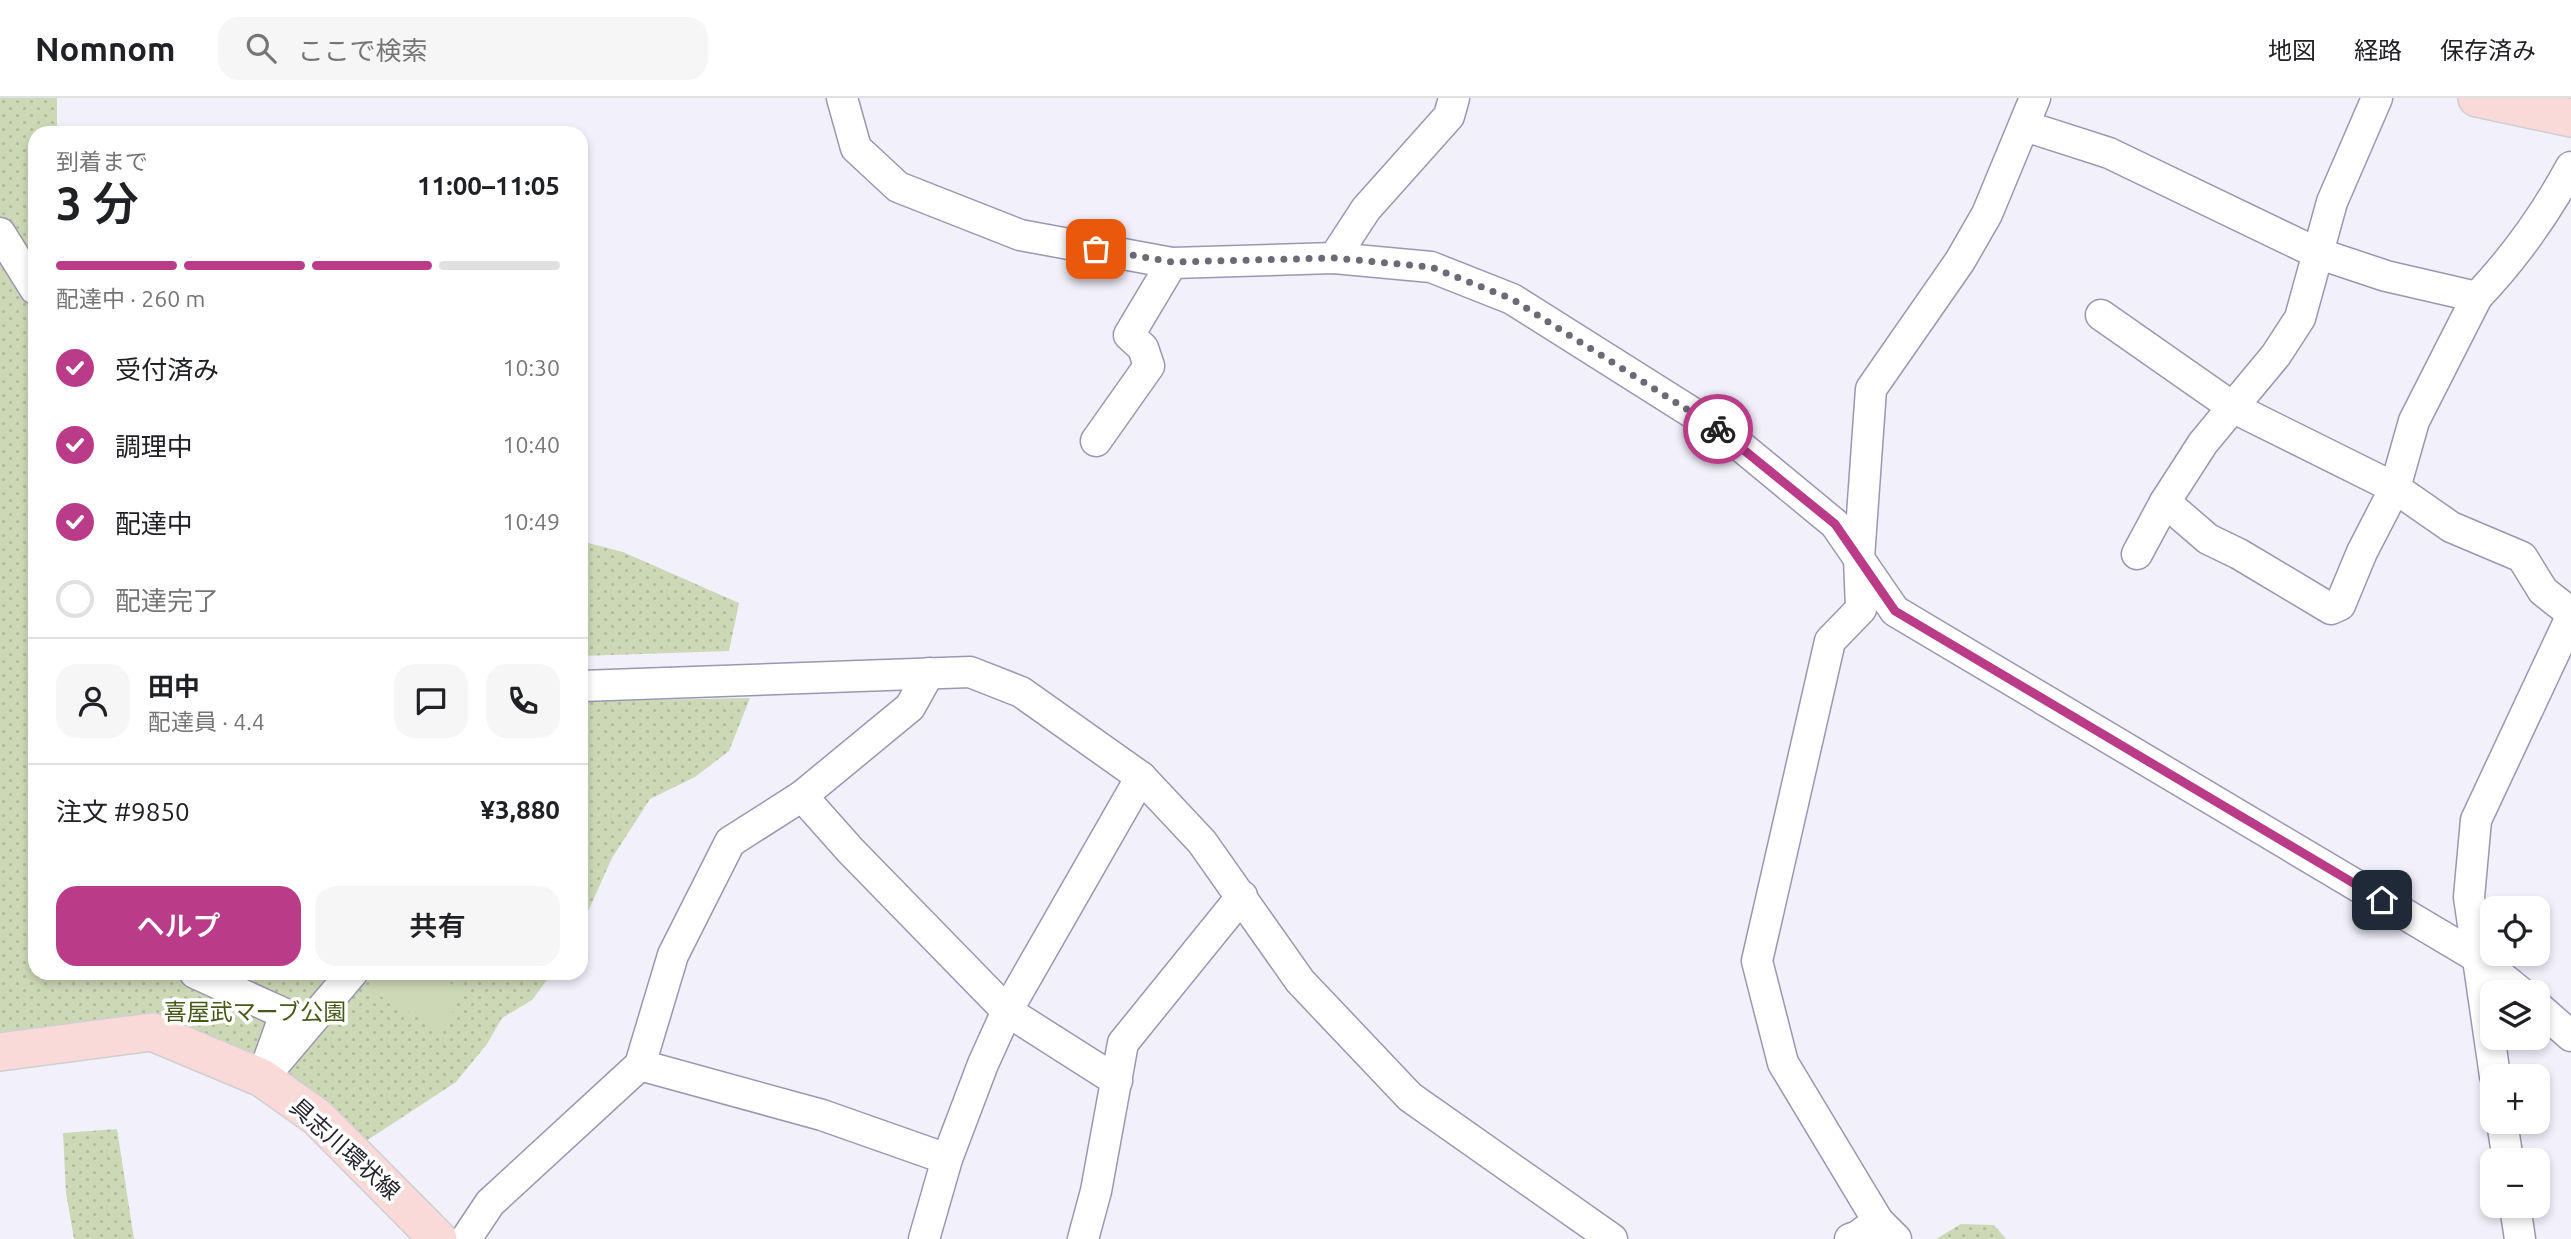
<!DOCTYPE html>
<html lang="ja">
<head>
<meta charset="utf-8">
<style>
	:root { --surface:#fff; --page:#f6f6f6; --text:#202124; --muted:#757577; --line:#e0e0e0; --accent:#ba3b88 }
	body { margin:0; font-family:Ubuntu,"Noto Sans JP",sans-serif; background:var(--page); color:var(--text); height:100vh; display:flex; flex-direction:column; font-size:26px; white-space:nowrap }
	* { box-sizing:border-box; margin:0 }
	p { font-size:23px; color:var(--muted) }
	.icon { flex:none; width:38px; height:38px; fill:none; stroke:currentColor; stroke-width:2; stroke-linecap:round; stroke-linejoin:round }
	.map { position:relative; flex:1; overflow:hidden }
	.side { position:absolute; left:28px; top:28px; width:560px; height:854px; display:flex; flex-direction:column; background:var(--surface); border-radius:21px; box-shadow:0 4px 10px #0003 }
	.side>* { flex:none }
	.fabs { position:absolute; left:2480px; top:798px; display:grid; gap:14px }
	.fabs a { display:grid; place-items:center; width:70px; height:70px; border-radius:14px; background:var(--surface); box-shadow:0 4px 10px #0003; font-size:35px }
	.pin { position:absolute; display:grid; place-items:center; width:60px; height:60px; color:#fff; margin:-30px; border-radius:14px; box-shadow:0 4px 10px #0006 }
	.courier { position:absolute; display:grid; place-items:center; width:70px; height:70px; margin:-35px; border:5px solid #ba3b88; border-radius:50%; background:#fff; color:#222; box-shadow:0 2px 9px #0007 }
	.overview em { font-style:normal; font-weight:600 }
	.overview div { display:flex; flex-direction:column-reverse }
	.overview { display:flex; align-items:center; justify-content:space-between; height:119px; padding:0 28px }
	h1 { font-size:46px; font-weight:600; line-height:52px }
	.bar { display:grid; grid-template-columns:repeat(4,1fr); gap:10px 7px; align-content:center; height:84px; padding:0 28px }
	.bar i { height:9px; border-radius:5px; background:var(--line) }
	.bar .selected { background:var(--accent) }
	.bar p { grid-column:span 4 }
	.line { display:flex; align-items:center; gap:18px; padding:0 28px; border-top:2px solid var(--line) }
	.line div { flex:1 }
	.round { display:grid; place-items:center; flex:none; width:74px; height:74px; border-radius:21px; background:var(--page) }
	ol { padding:0 28px; list-style:none }
	li { display:flex; align-items:center; gap:21px; height:77px }
	li p { margin-inline-start:auto }
	li .icon { padding:7px; border-radius:50%; background:var(--accent); color:#fff; stroke-width:4 }
	li:last-child { color:var(--muted) }
	li i { width:38px; height:38px; border:4px solid var(--line); border-radius:50% }
	.cta { display:flex; gap:14px; margin-top:auto; padding:14px 28px }
	.cta a { flex:1; height:80px; border-radius:21px; background:var(--accent); color:#fff; font-size:28px; font-weight:600; line-height:80px; text-align:center }
	.cta a+a { background:var(--page); color:var(--text) }
	header { display:flex; align-items:center; gap:42px; box-sizing:border-box; height:98px; padding:0 35px; background:var(--surface); border-bottom:2px solid var(--line) }
	header strong { font-size:33px }
	nav { display:flex; gap:38px; margin-inline-start:auto; font-size:24px }
	.search { width:490px; height:63px; background:var(--page); display:flex; align-items:center; gap:18px; box-sizing:border-box; padding:0 24px; border-radius:21px; color:var(--muted); font-size:26px }
	.map>svg:first-child { display:block }
</style>
</head>
<body>
<header>
<strong>Nomnom</strong>
<div class="search"><svg class="icon" aria-label="search" viewBox="0 0 24 24"><circle cx="10" cy="10" r="6"/><path d="M15 15l6 6"/></svg>ここで検索</div>
<nav><a>地図</a><a>経路</a><a>保存済み</a></nav>
</header>
<div class="map">
<svg width="2571" height="1141" viewBox="0 0 2571 1141">
	<defs>
		<pattern id="park-dots" width="8" height="8" patternUnits="userSpaceOnUse" patternTransform="scale(1.75)"><rect width="8" height="8" fill="#cdd9b6"/><path d="M2 2h.1M6 6h.1" fill="none" stroke="#b0ba9d" stroke-width="1.8" stroke-linecap="round"/></pattern>
	</defs>
	<rect width="100%" height="100%" fill="#f1f0fb"/>
	<!-- park -->
	<g fill="url(#park-dots)">
		<polygon points="0,0 57,0 57,33 64,35 35,35 35,875 336,875 265,960 155,914 0,934"/>
		<polygon points="581,443 623,454 739,505 729,553 581,558"/>
		<polygon points="750,600 729,653 695,679 650,701 612,760 581,829 581,611 587,603"/>
		<polygon points="361,875 552,875 532,902 502,920 487,946 456,984 360,1047 280,969"/>
		<polygon points="117,1031 134,1141 74,1141 66,1095 63,1035"/>
		<polygon points="1961,1126 1994,1127 2006,1141 1936,1141"/>
	</g>
	<!-- pitch -->
	<polygon fill="#cdd9b6" points="381,875 432,875 464,893 442,933 371,893"/>
	<g fill="none" stroke-linecap="round" stroke-linejoin="round">
		<!-- minor casing -->
		<g stroke="#9b97b1" stroke-width="33">
			<g id="minor">
				<polyline points="842,0 856,50 898,89 1020,137 1172,165 1334,160 1431,169 1512,201 1726,336 1835,426 1895,513 2477,859 2520,894"/>
				<polyline points="2025,28 2109,55 2317,155 2386,178 2477,199"/>
				<polyline points="0,135 35,191"/>
				<polyline points="1334,160 1366,111 1449,18 1454,0"/>
				<polyline points="2101,217 2234,310 2395,390 2451,429 2522,459 2543,493 2571,515"/>
				<polyline points="1096,343 1149,268 1143,250 1129,237 1172,165"/>
				<path d="M2165 404 2208 441 2239 456 2331 511 2340 507 2362 454 2395 390 2414 323 2477 199C2513 161 2546 115 2571 69"/>
				<polyline points="2137,456 2165,404 2203,345 2276,257 2300,220 2332,104 2377,0"/>
				<polyline points="581,588 970,574 1021,594 1141,679 1202,744 1300,883 1410,999 1612,1141"/>
				<polyline points="802,698 850,752 1007,913 1117,983"/>
				<polyline points="195,875 285,916 262,980"/>
				<polyline points="2538,909 2571,938"/>
				<polyline points="274,967 352,875"/>
				<polyline points="640,967 822,1017 947,1061"/>
				<polyline points="2495,978 2469,799 2476,722 2571,519"/>
				<polyline points="2502,1024 2508,1062"/>
				<polyline points="2515,1108 2520,1141"/>
				<polyline points="466,1141 490,1105 640,967 673,857 730,744 802,698 910,609 929,575"/>
				<polyline points="924,1141 947,1061 983,966 1007,913 1141,679"/>
				<polyline points="1083,1141 1096,1093 1123,945 1242,798"/>
				<polyline points="1850,1141 1858,1138 1878,1123"/>
				<polyline points="1896,1141 1878,1123 1783,965 1757,863 1830,543 1861,511 1859,460 1871,291 1960,163 1987,116 2035,0"/>
			</g>
		</g>
		<!-- major casing -->
		<g stroke="#cfcfd1" stroke-width="40">
			<g id="major">
				<polyline points="2477,0 2571,20"/>
				<polyline points="0,954 152,934 262,980 317,1019 438,1141"/>
			</g>
		</g>
		<!-- minor -->
		<use href="#minor" stroke="#fff" stroke-width="30"/>
		<!-- major -->
		<use href="#major" stroke="#fad9d9" stroke-width="37"/>
	</g>
	<g fill="none" stroke-linecap="round" stroke-linejoin="round">
		<!-- done -->
		<polyline stroke="#6c6b75" stroke-width="7" stroke-dasharray="0 12.6" points="1096,151 1172,164 1334,160 1431,169 1512,201 1718,331"/>
		<!-- route -->
		<polyline stroke="#ba3b88" stroke-width="9" points="1718,331 1835,426 1895,513 2382,802"/>
	</g>
	<g text-anchor="middle" stroke-width="7" stroke-linejoin="round" paint-order="stroke">
		<!-- park labels -->
		<g font-size="23" fill="#485819" stroke="#fff">
			<text x="255" y="922">喜屋武マーブ公園</text>
		</g>
		<!-- street labels -->
		<g font-size="23" fill="#24232d" stroke="#fff">
			<text transform="translate(345 1051) rotate(42)" y="8">具志川環状線</text>
		</g>
	</g>
</svg>
<div class="fabs">
<a><svg class="icon" aria-label="locate" viewBox="0 0 24 24"><circle cx="12" cy="12" r="6"/><path d="M12 2v4M12 18v4M2 12h4M18 12h4"/></svg></a>
<a><svg class="icon" aria-label="layers" viewBox="0 0 24 24"><path d="M12 4l9 5-9 5-9-5zM3 14l9 5 9-5"/></svg></a>
<a>+</a>
<a>−</a>
</div>
<div class="pin" style="left:1096px;top:151px;background:#ea580c"><svg class="icon" aria-label="bag" viewBox="0 0 24 24"><path d="M5 8h14l-1 12H6zM9 8a3 3 0 0 1 6 0"/></svg></div>
<div class="pin" style="left:2382px;top:802px;background:#1f2937"><svg class="icon" aria-label="home" viewBox="0 0 24 24"><path d="M3 11l9-7 9 7M6 9v11h12V9"/></svg></div>
<div class="courier" style="left:1718px;top:331px"><svg class="icon" aria-label="bike" viewBox="0 0 24 24"><circle cx="6" cy="16" r="4"/><circle cx="18" cy="16" r="4"/><path d="M6 16l4-8h5l3 8M10 8l3 8H6M13 5h3"/></svg></div>
<section class="side">
<div class="overview"><div><h1>3 分</h1><p>到着まで</p></div><em>11:00–11:05</em></div>
<div class="bar"><i class="selected"></i><i class="selected"></i><i class="selected"></i><i></i><p>配達中 · 260 m</p></div>
<ol>
<li><svg class="icon" aria-label="check" viewBox="0 0 24 24"><path d="M5 12l5 5 9-10"/></svg>受付済み<p>10:30</p></li>
<li><svg class="icon" aria-label="check" viewBox="0 0 24 24"><path d="M5 12l5 5 9-10"/></svg>調理中<p>10:40</p></li>
<li><svg class="icon" aria-label="check" viewBox="0 0 24 24"><path d="M5 12l5 5 9-10"/></svg>配達中<p>10:49</p></li>
<li><i></i>配達完了</li>
</ol>
<div class="line" style="height:126px"><a class="round"><svg class="icon" aria-label="person" viewBox="0 0 24 24"><circle cx="12" cy="8" r="4"/><path d="M4 21q1-7 8-7t8 7"/></svg></a><div><b>田中</b><p>配達員 · 4.4</p></div><a class="round"><svg class="icon" aria-label="chat" viewBox="0 0 24 24"><path d="M4 5h16v11H9l-5 4z"/></svg></a><a class="round"><svg class="icon" aria-label="phone" viewBox="0 0 24 24"><path d="M5 4h4l2 5-3 2q2 4 5 5l2-3 5 2v4C11 20 4 13 5 4z"/></svg></a></div>
<div class="line" style="height:91px"><div>注文 #9850</div><b>¥3,880</b></div>
<div class="cta"><a>ヘルプ</a><a>共有</a></div>
</section>
</div>
</body>
</html>
